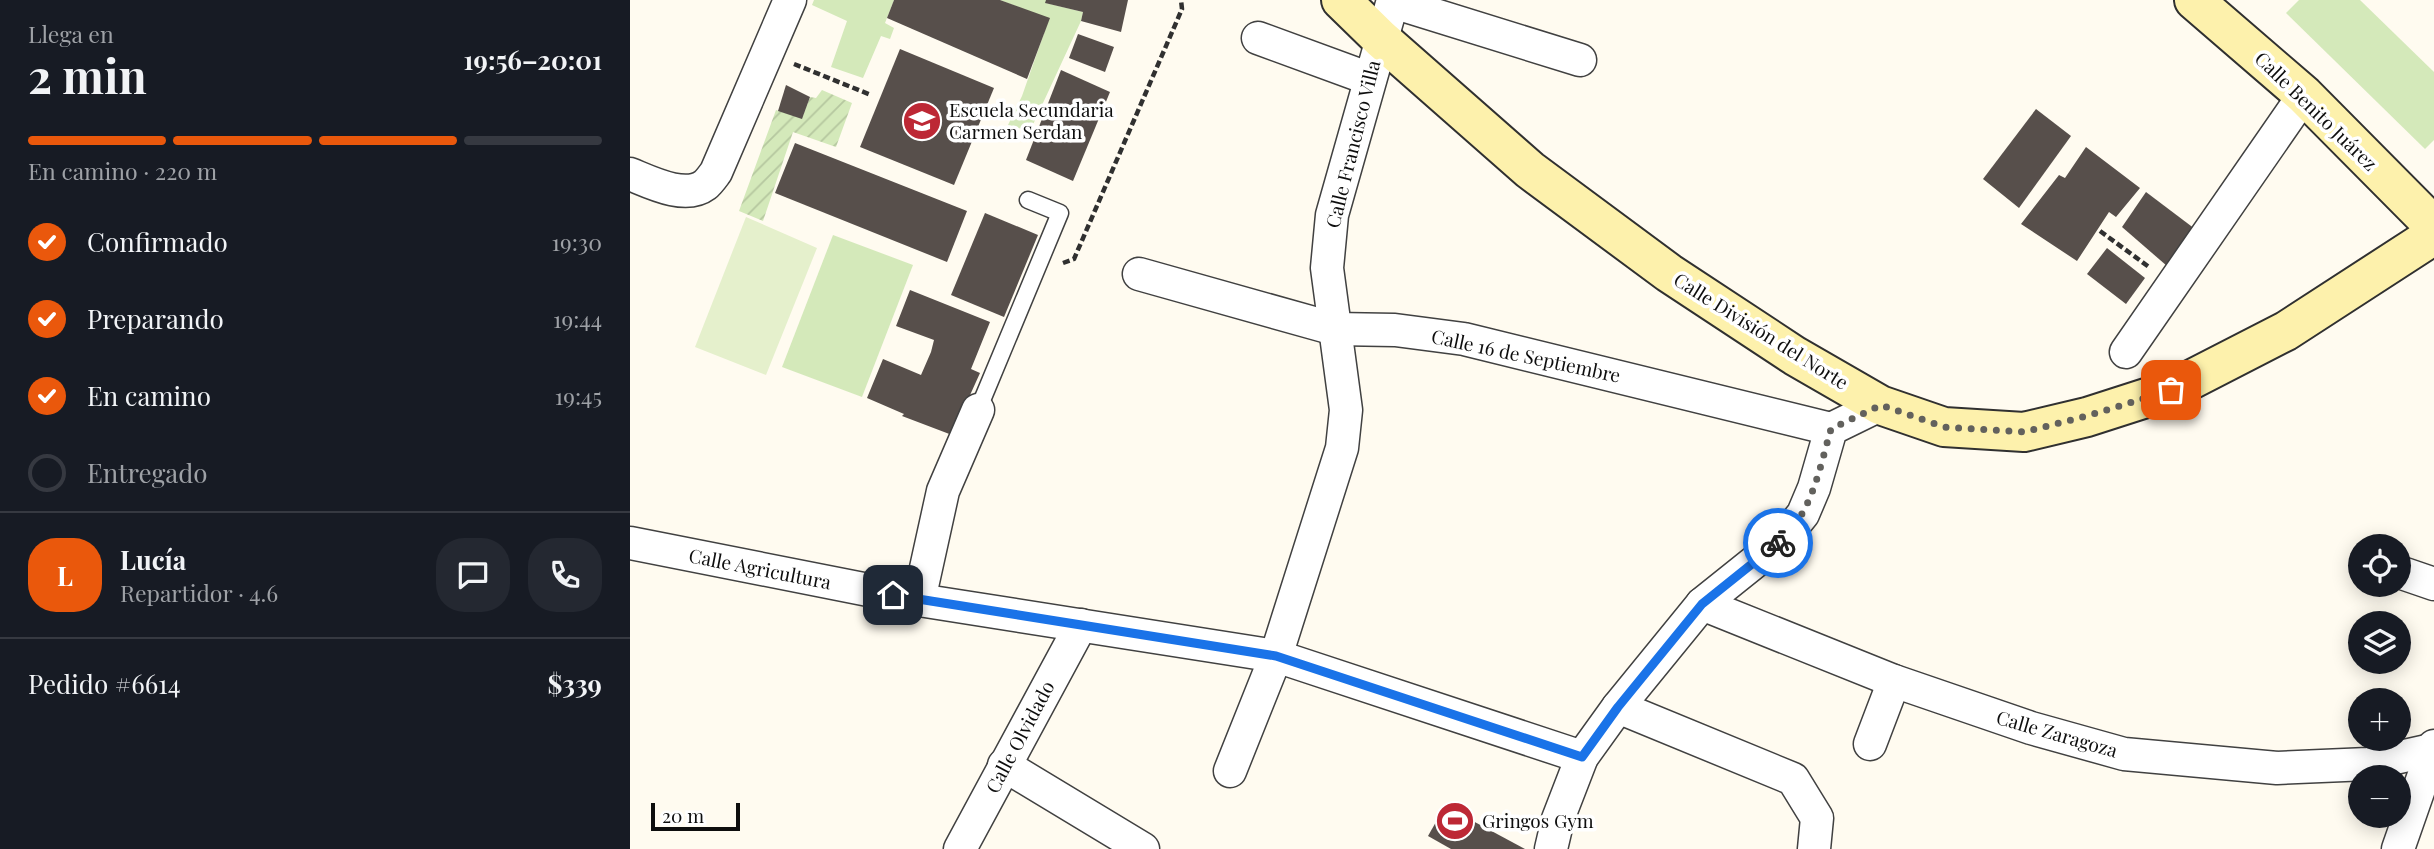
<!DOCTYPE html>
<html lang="es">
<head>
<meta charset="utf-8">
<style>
	:root { --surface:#171b24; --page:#242831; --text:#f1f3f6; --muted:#9ea1a6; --line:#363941; --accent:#ea580c }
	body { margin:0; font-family:"Playfair Display",serif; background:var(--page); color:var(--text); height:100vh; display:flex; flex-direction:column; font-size:26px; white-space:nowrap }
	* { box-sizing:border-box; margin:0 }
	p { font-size:23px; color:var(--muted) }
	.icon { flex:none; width:38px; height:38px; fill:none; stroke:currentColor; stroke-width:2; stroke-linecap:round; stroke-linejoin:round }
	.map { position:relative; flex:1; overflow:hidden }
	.sheet { display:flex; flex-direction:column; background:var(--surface); width:630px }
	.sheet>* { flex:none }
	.fabs { position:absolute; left:1718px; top:534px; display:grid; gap:14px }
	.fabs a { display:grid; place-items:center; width:63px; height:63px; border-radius:50%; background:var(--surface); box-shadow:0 4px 18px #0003; font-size:35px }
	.scale { position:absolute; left:21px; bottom:18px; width:89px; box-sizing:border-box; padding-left:7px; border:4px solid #0e0e0e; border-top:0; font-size:19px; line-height:24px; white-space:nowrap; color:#0e0e0e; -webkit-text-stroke:5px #fff; paint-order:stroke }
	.pin { position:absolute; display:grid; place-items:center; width:60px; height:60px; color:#fff; margin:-30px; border-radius:14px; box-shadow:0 4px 10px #0006 }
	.courier { position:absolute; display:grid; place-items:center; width:70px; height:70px; margin:-35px; border:5px solid #1a73e8; border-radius:50%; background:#fff; color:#222; box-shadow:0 2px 9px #0007 }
	.headline em { font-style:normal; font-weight:700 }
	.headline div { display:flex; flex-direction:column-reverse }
	.headline { display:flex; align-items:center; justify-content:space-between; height:119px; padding:0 28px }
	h1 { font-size:46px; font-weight:700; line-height:52px }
	.bar { display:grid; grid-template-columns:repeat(4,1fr); gap:10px 7px; align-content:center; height:84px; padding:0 28px }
	.bar i { height:9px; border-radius:5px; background:var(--line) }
	.bar .on { background:var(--accent) }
	.bar p { grid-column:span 4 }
	.line { display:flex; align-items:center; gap:18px; padding:0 28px; border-top:2px solid var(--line) }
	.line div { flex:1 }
	.round { display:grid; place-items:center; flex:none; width:74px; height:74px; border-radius:28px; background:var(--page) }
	ol { padding:0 28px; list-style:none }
	li { display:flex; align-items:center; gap:21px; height:77px }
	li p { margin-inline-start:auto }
	li .icon { padding:7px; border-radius:50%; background:var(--accent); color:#fff; stroke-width:4 }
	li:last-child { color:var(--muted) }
	li i { width:38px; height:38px; border:4px solid var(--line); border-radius:50% }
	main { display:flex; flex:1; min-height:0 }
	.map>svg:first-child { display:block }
</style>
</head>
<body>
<main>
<section class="sheet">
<div class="headline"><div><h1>2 min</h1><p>Llega en</p></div><em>19:56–20:01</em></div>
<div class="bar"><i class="on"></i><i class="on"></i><i class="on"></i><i></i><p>En camino · 220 m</p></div>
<ol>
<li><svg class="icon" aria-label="check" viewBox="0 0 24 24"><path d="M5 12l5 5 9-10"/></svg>Confirmado<p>19:30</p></li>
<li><svg class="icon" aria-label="check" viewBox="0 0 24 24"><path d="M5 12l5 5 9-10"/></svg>Preparando<p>19:44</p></li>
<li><svg class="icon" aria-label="check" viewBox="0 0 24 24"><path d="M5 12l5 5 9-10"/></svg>En camino<p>19:45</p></li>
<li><i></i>Entregado</li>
</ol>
<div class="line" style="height:126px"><b class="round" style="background:var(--accent);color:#fff">L</b><div><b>Lucía</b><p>Repartidor · 4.6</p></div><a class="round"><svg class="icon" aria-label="chat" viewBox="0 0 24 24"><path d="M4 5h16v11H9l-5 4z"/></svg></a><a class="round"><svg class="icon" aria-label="phone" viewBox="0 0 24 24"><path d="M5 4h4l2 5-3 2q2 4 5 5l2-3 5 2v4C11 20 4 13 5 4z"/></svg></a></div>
<div class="line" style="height:91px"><div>Pedido #6614</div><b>$339</b></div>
</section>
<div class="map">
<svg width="1804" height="849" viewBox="0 0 1804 849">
	<defs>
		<pattern id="garden-furrows" width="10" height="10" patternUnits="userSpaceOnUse" patternTransform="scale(1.75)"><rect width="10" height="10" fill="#d4e9ba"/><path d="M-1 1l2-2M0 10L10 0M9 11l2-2" fill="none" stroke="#b5c79f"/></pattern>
	</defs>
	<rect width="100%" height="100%" fill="#fffbf0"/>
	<!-- grass -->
	<g fill="#d4e9ba">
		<polygon points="184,0 264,0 255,23 264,28 260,39 251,36 233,78 201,67 217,21 182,5"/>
		<polygon points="370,0 416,0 416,3 453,12 451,21 400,131 378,125 392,96 419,19"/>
		<polygon points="1669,0 1730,0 1804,72 1804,140 1795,149 1656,13"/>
		<polygon points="203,235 283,265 232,397 152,367"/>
	</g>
	<!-- garden -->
	<polygon fill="url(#garden-furrows)" points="192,90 222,103 206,147 163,132 133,221 109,211 146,110 172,118 180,97 186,98"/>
	<!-- pitch -->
	<polygon fill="#e5f0cc" points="116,217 187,248 136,375 65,347"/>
	<!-- building -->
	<g fill="#574f4b">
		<polygon points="264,0 370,0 420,18 397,79 257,18"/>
		<polygon points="416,0 498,0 491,32 451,21 453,12 415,3"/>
		<polygon points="448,34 484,47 475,72 439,58"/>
		<polygon points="270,49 364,88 324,185 230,147"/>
		<polygon points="431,70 480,92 443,181 396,160"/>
		<polygon points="156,85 180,97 172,119 148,111"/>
		<polygon points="1406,109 1441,136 1389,208 1353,179"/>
		<polygon points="165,143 337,211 317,262 145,193"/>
		<polygon points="1456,147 1510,188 1486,217 1479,212 1447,261 1391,224 1429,175 1435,178"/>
		<polygon points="1516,192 1565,229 1537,266 1492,227"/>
		<polygon points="355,213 408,235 374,317 321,295"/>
		<polygon points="1477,248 1515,278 1496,304 1457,274"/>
		<polygon points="280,290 360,322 341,369 350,373 322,435 272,416 274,414 237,398 253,359 291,375 301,352 304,340 266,326"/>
		<polygon points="815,806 895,849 821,849 798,836"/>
	</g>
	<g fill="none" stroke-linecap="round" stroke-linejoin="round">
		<!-- lane casing -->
		<g stroke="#414141" stroke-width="19">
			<polyline id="lane" points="348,410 430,213 398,200"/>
		</g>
		<!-- street casing -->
		<g stroke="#414141" stroke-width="35">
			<g id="street">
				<polyline points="763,2 950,60"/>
				<polyline points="628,38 740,79"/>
				<path d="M0 174C20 182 55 200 75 185 79 182 83 176 86 172L160 0"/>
				<polyline points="509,274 705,329 765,330 834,339 1201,429"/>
				<polyline points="1496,352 1674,95"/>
				<polyline points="0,543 289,600 646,656 952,757"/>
				<polyline points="1769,572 1804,584"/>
				<polyline points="289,600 313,491 348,410"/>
				<polyline points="1072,604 1264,681 1401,728 1494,754 1647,768 1738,764 1801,750"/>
				<polyline points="988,707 1163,779 1187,818 1184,849"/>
				<polyline points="1240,744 1264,681"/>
				<polyline points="374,765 513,849"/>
				<polyline points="600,771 646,656 712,448 716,410 697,268 702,215 763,0"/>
				<polyline points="330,849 451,625"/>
				<polyline points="921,849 928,819 952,757 988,707 1072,604 1152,540 1173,514 1184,488 1201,429 1250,405"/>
				<polyline points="1768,849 1804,746"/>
			</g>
		</g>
		<!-- secondary casing -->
		<g stroke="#303030" stroke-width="42">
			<g id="secondary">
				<polyline points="711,0 751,39 900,170 1039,273 1165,356 1250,405 1314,427 1394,432 1457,417 1541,390 1656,331 1804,235"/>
				<polyline points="1564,0 1674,95 1804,226"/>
			</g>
		</g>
		<!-- path -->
		<g stroke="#303030" stroke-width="4.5" stroke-dasharray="7 3.5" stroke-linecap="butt">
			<polyline points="164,64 241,95"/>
			<polyline points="1470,231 1519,267"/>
			<polyline points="433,263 444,259 552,9 551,0"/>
		</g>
		<!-- lane -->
		<use href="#lane" stroke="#fff" stroke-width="16"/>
		<!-- street -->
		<use href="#street" stroke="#fff" stroke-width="32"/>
		<!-- secondary -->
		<use href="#secondary" stroke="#fdf1ac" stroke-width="38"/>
	</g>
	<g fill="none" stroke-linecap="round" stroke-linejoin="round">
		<!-- done -->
		<path stroke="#62615d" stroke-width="7" stroke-dasharray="0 12.6" d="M1148 543C1182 514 1189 470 1201 429L1251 405 1314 427 1394 432 1457 416 1541 390"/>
		<!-- route -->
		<polyline stroke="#1a73e8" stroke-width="9" points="263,595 646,656 952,757 988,707 1072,604 1148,543"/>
	</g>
	<!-- icons -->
	<defs>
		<g id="school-disc" transform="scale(2.0125)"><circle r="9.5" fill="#bd2835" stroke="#fff"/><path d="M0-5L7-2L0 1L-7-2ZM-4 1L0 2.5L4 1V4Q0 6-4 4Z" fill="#fff"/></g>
		<g id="stadium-disc" transform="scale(2.0125)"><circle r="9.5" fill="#bd2835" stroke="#fff"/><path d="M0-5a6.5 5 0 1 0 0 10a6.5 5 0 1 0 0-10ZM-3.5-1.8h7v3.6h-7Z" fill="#fff"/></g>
	</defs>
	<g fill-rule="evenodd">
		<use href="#school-disc" x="292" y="121"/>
		<use href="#stadium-disc" x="825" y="821"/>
	</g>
	<g text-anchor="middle" stroke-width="7" stroke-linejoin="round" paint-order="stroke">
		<!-- poi labels -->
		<g font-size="19" fill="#0e0e0e" stroke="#fff" text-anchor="start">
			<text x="319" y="117">Escuela Secundaria<tspan x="319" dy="22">Carmen Serdan</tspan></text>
			<text x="852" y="828">Gringos Gym</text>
		</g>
		<!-- street labels -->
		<g font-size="19" fill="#0e0e0e" stroke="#fff">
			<text transform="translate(1686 111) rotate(44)" y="7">Calle Benito Juárez</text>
			<text transform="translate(723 144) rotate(-76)" y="7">Calle Francisco Villa</text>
			<text transform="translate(1131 331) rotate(32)" y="7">Calle División del Norte</text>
			<text transform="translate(896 356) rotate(12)" y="7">Calle 16 de Septiembre</text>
			<text transform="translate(130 569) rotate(11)" y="7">Calle Agricultura</text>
			<text transform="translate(1427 734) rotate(16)" y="7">Calle Zaragoza</text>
			<text transform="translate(390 737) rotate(-62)" y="7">Calle Olvidado</text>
		</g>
	</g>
</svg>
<div class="fabs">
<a><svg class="icon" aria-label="locate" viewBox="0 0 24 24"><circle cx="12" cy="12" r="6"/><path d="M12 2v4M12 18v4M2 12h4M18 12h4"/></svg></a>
<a><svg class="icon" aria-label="layers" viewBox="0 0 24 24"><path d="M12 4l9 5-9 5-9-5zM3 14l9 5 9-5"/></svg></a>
<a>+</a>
<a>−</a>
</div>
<div class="scale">20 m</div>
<div class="pin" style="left:1541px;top:390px;background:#ea580c"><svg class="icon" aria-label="bag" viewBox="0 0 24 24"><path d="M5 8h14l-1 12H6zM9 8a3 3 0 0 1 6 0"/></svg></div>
<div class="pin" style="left:263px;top:595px;background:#1f2937"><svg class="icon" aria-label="home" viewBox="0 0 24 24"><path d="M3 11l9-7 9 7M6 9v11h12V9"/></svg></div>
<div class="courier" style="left:1148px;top:543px"><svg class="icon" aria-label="bike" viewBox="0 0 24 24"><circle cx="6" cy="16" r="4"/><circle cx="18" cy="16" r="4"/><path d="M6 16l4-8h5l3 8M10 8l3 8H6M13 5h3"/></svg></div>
</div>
</main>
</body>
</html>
